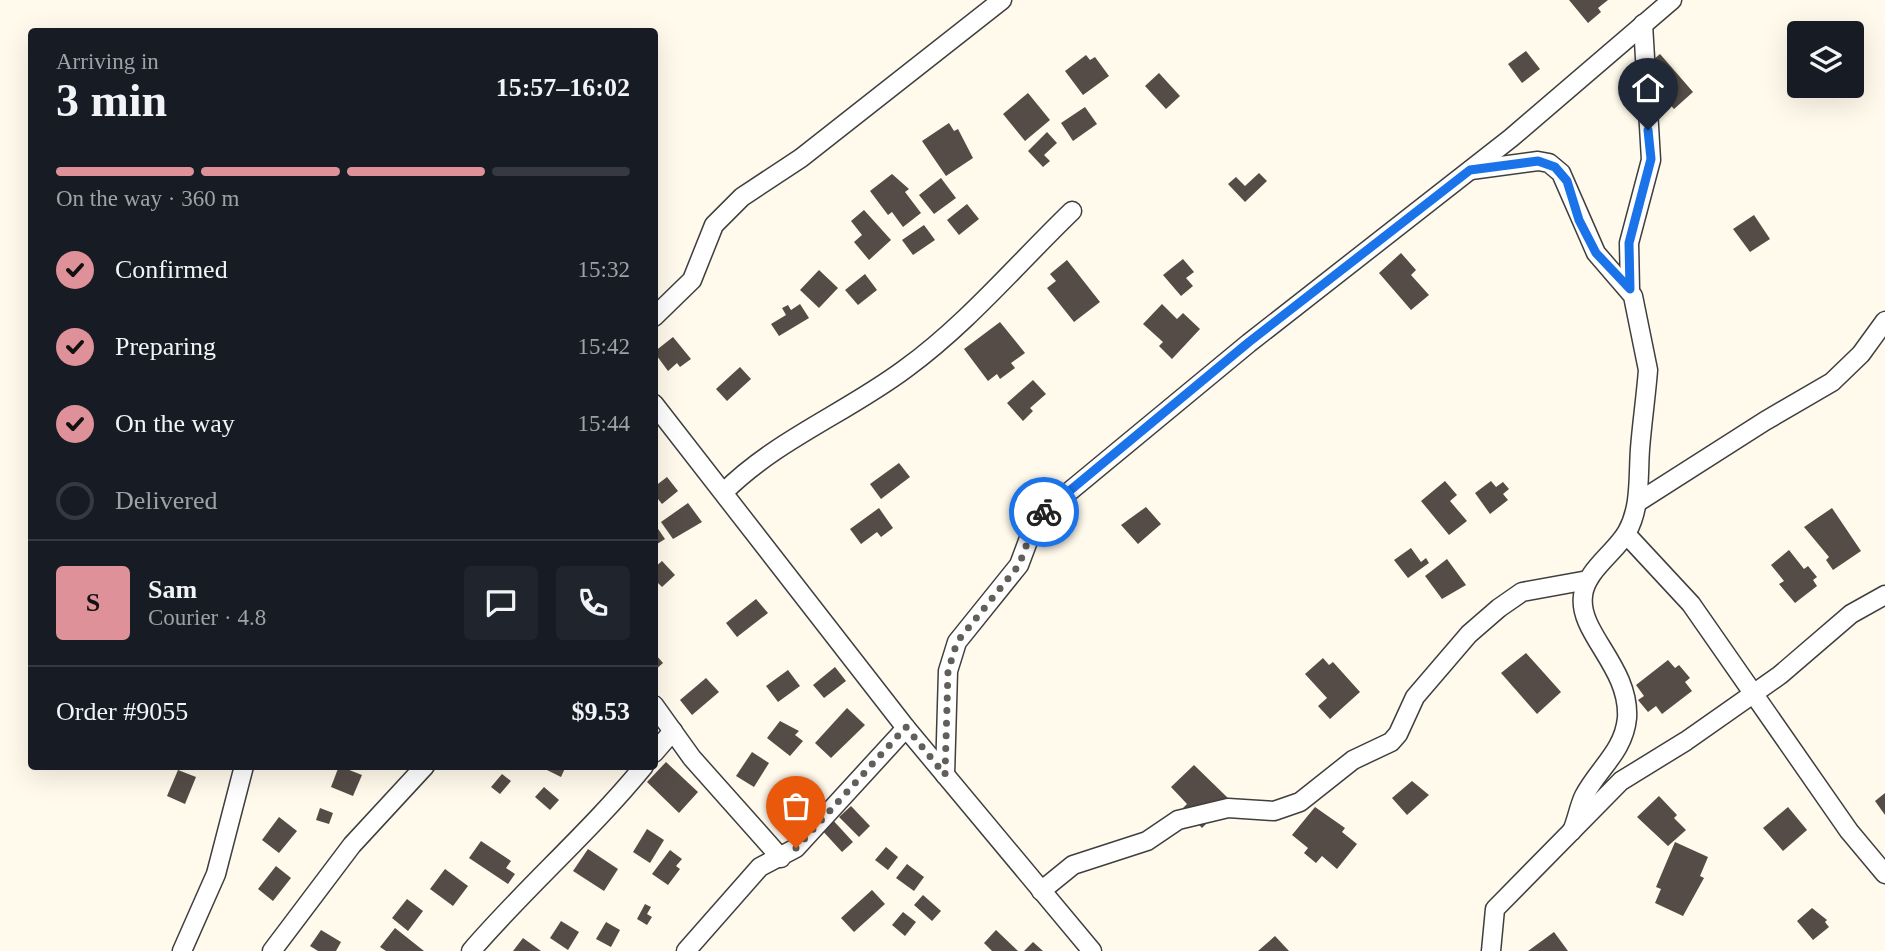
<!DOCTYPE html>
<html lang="en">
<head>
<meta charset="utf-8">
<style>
	:root { --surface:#171b24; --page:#20242c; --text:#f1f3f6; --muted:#9ea1a6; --line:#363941; --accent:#de9199 }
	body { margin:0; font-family:Georgia,serif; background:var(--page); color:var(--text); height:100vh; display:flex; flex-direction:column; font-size:26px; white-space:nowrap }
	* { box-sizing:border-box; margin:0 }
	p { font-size:23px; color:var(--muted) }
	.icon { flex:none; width:38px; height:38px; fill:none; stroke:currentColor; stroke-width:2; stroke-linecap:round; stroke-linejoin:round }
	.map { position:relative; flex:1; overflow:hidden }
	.details { position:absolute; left:28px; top:28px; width:630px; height:742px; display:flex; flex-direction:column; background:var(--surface); border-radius:7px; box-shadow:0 7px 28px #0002 }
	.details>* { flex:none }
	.fabs { position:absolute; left:1787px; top:21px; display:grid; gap:14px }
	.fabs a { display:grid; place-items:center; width:77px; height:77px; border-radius:7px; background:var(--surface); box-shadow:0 7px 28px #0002; font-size:35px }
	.pin { position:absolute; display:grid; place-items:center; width:60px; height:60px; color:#fff; margin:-72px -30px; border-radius:50% 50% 50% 0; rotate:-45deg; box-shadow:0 0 7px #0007 }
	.pin .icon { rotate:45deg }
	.courier { position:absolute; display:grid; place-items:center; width:70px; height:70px; margin:-35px; border:5px solid #1a73e8; border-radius:50%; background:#fff; color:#222; box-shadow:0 2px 9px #0007 }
	.summary em { font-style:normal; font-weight:700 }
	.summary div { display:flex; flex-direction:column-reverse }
	.summary { display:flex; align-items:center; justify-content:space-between; height:119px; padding:0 28px }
	h1 { font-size:46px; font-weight:700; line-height:52px }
	.bar { display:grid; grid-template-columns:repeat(4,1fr); gap:10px 7px; align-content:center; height:84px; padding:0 28px }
	.bar i { height:9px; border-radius:5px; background:var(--line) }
	.bar .current { background:var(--accent) }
	.bar p { grid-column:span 4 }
	.line { display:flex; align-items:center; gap:18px; padding:0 28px; border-top:2px solid var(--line) }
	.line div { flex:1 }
	.round { display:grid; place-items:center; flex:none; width:74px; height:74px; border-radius:7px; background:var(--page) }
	ol { padding:0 28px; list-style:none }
	li { display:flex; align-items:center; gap:21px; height:77px }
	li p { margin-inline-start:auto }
	li .icon { padding:7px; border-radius:50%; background:var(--accent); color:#111; stroke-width:4 }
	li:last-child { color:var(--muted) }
	li i { width:38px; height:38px; border:4px solid var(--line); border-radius:50% }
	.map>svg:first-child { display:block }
</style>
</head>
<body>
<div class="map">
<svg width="1885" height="951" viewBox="0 0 1885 951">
	<rect width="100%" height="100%" fill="#fffaeb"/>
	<!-- building -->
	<g fill="#554c47">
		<polygon points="1569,0 1608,0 1598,8 1601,12 1588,23"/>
		<polygon points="1526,51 1540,69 1522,83 1508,64"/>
		<polygon points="1660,54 1693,92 1674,109 1665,99 1660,103 1636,75"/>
		<polygon points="1086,55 1090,60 1095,57 1109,76 1083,95 1065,71"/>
		<polygon points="1159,73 1180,96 1166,109 1145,86"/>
		<polygon points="1028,93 1050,120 1025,141 1003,114"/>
		<polygon points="1085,107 1097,124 1073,141 1061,123"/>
		<polygon points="949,123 954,131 958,129 973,158 946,176 922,141"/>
		<polygon points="1047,132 1057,143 1044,155 1050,161 1043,167 1028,151"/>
		<polygon points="1259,173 1267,181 1245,202 1228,184 1236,177 1245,186"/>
		<polygon points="892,174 909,189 905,192 921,213 903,227 892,212 888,215 870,191"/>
		<polygon points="941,178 956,198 934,214 919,195"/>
		<polygon points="967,204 979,219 959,235 947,220"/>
		<polygon points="864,210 891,240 869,260 854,242 862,235 851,221"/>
		<polygon points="1754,215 1770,239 1750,252 1733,229"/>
		<polygon points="924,225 935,240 913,255 902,240"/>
		<polygon points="1401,253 1416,270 1411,275 1429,295 1411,310 1379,273"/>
		<polygon points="1183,259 1194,272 1186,278 1193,286 1181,296 1163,275"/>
		<polygon points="1067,260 1100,302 1074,322 1047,288 1056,281 1050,274"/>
		<polygon points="819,270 838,288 819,308 800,290"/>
		<polygon points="865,274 877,290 858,305 845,290"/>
		<polygon points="800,304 809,318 779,336 771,324 786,315 782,308 788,305 791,310"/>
		<polygon points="1162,304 1177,319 1183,313 1200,329 1172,359 1159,346 1163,342 1143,324"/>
		<polygon points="1000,322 1025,353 1011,363 1015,368 1000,379 997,374 988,381 964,349"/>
		<polygon points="673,337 691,359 680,367 677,363 668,371 654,352"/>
		<polygon points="740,367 751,379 727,401 716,389"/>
		<polygon points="1033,380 1046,394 1030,408 1033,411 1023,421 1007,403"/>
		<polygon points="899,463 910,477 881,499 870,484"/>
		<polygon points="667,477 678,491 662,504 654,494 654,487"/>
		<polygon points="1445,481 1457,495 1450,501 1467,521 1449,535 1421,501"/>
		<polygon points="1491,481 1496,487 1503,482 1509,489 1503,494 1508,500 1490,514 1475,493"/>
		<polygon points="688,503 702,522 673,539 661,522"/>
		<polygon points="1146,507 1161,524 1138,544 1121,525"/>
		<polygon points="879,508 893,528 881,537 877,532 861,544 850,529"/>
		<polygon points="1832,508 1861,551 1833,570 1826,560 1829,557 1804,527"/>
		<polygon points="654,523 665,539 654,546"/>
		<polygon points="1411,548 1421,562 1426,558 1429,563 1408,578 1394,560"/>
		<polygon points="1789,550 1804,569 1808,566 1817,577 1813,580 1817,586 1795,603 1779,584 1784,581 1771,565"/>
		<polygon points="1447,559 1466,585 1442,599 1425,576"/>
		<polygon points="662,561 675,575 662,587 654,579 654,568"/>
		<polygon points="756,599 768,613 737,637 726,623"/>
		<polygon points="1526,653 1561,692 1537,714 1501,673"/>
		<polygon points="656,655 663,663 654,671 654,657"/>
		<polygon points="1323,658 1329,665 1333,662 1360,692 1330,719 1318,706 1327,698 1305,674"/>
		<polygon points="1668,660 1675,668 1679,665 1690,678 1685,682 1692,691 1662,714 1656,706 1648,712 1638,700 1644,696 1636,685"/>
		<polygon points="835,667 846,681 824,698 813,685"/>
		<polygon points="788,670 800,686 778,702 766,686"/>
		<polygon points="706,678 719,692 692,715 680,700"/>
		<polygon points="847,708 865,725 831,758 815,743"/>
		<polygon points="780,721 799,731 795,735 803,741 790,756 767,738"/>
		<polygon points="752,752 769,763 754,787 736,776"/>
		<polygon points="666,762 698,792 679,813 647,782"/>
		<polygon points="1194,765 1230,800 1202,828 1183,808 1187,804 1171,787"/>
		<polygon points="339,766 362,775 353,796 331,787"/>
		<polygon points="546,766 566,766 561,777 545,769"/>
		<polygon points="178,770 196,777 185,804 167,796"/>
		<polygon points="502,774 511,781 500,794 491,787"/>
		<polygon points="1412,781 1429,795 1407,815 1392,798"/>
		<polygon points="544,787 559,800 550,810 535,797"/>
		<polygon points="1885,793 1885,815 1875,801"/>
		<polygon points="1659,796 1677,815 1674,818 1686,830 1668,846 1637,817"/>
		<polygon points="851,806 870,826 859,837 839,817"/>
		<polygon points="1315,807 1345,828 1342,832 1357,844 1337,869 1322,856 1316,863 1304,853 1308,848 1292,835"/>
		<polygon points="1788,807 1807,830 1783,851 1763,828"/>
		<polygon points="320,808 333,813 329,824 316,820"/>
		<polygon points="279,817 297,831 279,853 262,840"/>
		<polygon points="831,818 853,842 842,852 820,828"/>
		<polygon points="647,829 664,840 650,863 633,852"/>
		<polygon points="481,841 511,861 506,868 515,874 508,884 469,858"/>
		<polygon points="1675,842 1708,857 1700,876 1704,878 1683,916 1655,903 1661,889 1656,887"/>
		<polygon points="886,847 898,857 888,870 875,860"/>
		<polygon points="588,849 618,869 604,891 573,871"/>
		<polygon points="670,850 682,859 676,866 680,869 668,885 652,874"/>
		<polygon points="907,864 924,877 914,891 896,878"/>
		<polygon points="276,866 291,878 273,901 258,889"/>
		<polygon points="445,869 468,886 453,906 430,889"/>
		<polygon points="872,890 885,904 854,932 841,918"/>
		<polygon points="923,895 941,911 932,921 914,905"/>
		<polygon points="407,899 423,911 408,931 392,918"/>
		<polygon points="645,904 651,907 647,914 652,917 647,925 637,919"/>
		<polygon points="1812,908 1827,920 1825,922 1829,927 1813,940 1797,921"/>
		<polygon points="903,912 916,922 905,936 892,925"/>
		<polygon points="561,921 579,932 568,950 550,938"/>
		<polygon points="606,922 620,930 611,947 596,939"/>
		<polygon points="395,928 424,951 386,951 380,947"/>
		<polygon points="321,930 341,942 336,951 318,951 310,946"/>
		<polygon points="996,930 1018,951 992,951 984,943"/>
		<polygon points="1554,932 1568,951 1528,951"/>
		<polygon points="1275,936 1289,951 1258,951"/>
		<polygon points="523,938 541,951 513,951"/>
		<polygon points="1033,942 1043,951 1024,951"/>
	</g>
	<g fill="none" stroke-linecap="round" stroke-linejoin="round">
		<!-- street casing -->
		<g stroke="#3f3f3f" stroke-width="21">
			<g id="street">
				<path d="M1471 170 1538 161 1549 163 1561 173 1596 253 1633 296 1648 370C1646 396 1642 423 1640 449 1638 477 1641 507 1627 532 1616 552 1585 571 1583 596 1578 633 1630 667 1627 718 1624 751 1598 769 1584 796 1579 806 1577 820 1572 831"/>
				<polyline points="1630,289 1629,243 1651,160 1643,24"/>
				<polyline points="654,317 692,280 714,225 742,197 801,158 1002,0"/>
				<polyline points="654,404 906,728 1092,951"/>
				<path d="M724 492C776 440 846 413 905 369 967 324 1017 264 1072 211"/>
				<polyline points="1638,502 1765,421 1832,382 1861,354 1885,321"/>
				<polyline points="1626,534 1691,604 1849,831 1885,874"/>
				<polyline points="654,705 692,758 781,858"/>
				<polyline points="654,753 673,731"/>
				<polyline points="945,775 948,671 957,642 1019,565 1034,525 1047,510 1249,343 1511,138 1672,0"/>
				<polyline points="1041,891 1073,865 1147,841 1178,820 1228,808 1274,811 1300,802 1353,760 1391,742 1398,734 1415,697 1469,634 1499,608 1522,592 1588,580"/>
				<polyline points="182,951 216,874 244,766"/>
				<polyline points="272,951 352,845 425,766"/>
				<path d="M471 951C526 887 590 832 644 766"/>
				<polyline points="686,951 760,867 796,848 906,728"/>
				<polyline points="1491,951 1495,909 1621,781 1686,741 1780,675 1851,614 1885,595"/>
			</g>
		</g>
		<!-- street -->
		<use href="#street" stroke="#fff" stroke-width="18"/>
	</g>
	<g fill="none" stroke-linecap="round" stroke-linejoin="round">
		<!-- done -->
		<polyline stroke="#615f5a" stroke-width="7" stroke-dasharray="0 12.6" points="796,848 906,727 945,775 948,671 957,642 1019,565 1034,525 1044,512"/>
		<!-- route -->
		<polyline stroke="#1a73e8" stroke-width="9" points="1044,512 1249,342 1470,170 1538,161 1555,167 1567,181 1579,220 1596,253 1630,289 1629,243 1651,159 1648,130"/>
	</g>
</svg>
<div class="fabs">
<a><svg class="icon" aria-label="layers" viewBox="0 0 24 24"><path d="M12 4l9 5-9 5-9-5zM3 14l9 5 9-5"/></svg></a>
</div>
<div class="pin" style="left:796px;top:848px;background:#ea580c"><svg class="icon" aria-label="bag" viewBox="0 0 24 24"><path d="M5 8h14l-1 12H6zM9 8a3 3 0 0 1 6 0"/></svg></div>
<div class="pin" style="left:1648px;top:130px;background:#1f2937"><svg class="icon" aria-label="home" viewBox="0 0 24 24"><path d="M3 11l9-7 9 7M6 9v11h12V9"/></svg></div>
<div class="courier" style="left:1044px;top:512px"><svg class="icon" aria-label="bike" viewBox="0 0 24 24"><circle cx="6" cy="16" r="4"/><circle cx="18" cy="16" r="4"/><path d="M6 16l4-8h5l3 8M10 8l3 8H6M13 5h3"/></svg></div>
<section class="details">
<div class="summary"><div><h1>3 min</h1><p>Arriving in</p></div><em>15:57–16:02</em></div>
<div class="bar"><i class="current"></i><i class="current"></i><i class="current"></i><i></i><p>On the way · 360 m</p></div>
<ol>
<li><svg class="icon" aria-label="check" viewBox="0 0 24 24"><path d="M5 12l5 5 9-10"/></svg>Confirmed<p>15:32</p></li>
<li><svg class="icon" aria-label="check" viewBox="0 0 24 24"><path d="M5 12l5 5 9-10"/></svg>Preparing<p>15:42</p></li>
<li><svg class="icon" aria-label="check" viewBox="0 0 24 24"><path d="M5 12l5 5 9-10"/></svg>On the way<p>15:44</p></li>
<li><i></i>Delivered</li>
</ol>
<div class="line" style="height:126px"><b class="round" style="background:var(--accent);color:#111">S</b><div><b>Sam</b><p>Courier · 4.8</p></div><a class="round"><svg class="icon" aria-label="chat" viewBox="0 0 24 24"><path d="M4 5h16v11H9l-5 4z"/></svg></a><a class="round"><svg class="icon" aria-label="phone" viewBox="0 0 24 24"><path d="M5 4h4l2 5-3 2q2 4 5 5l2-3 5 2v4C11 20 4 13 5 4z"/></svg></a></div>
<div class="line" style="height:91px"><div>Order #9055</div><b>$9.53</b></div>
</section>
</div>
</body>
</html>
